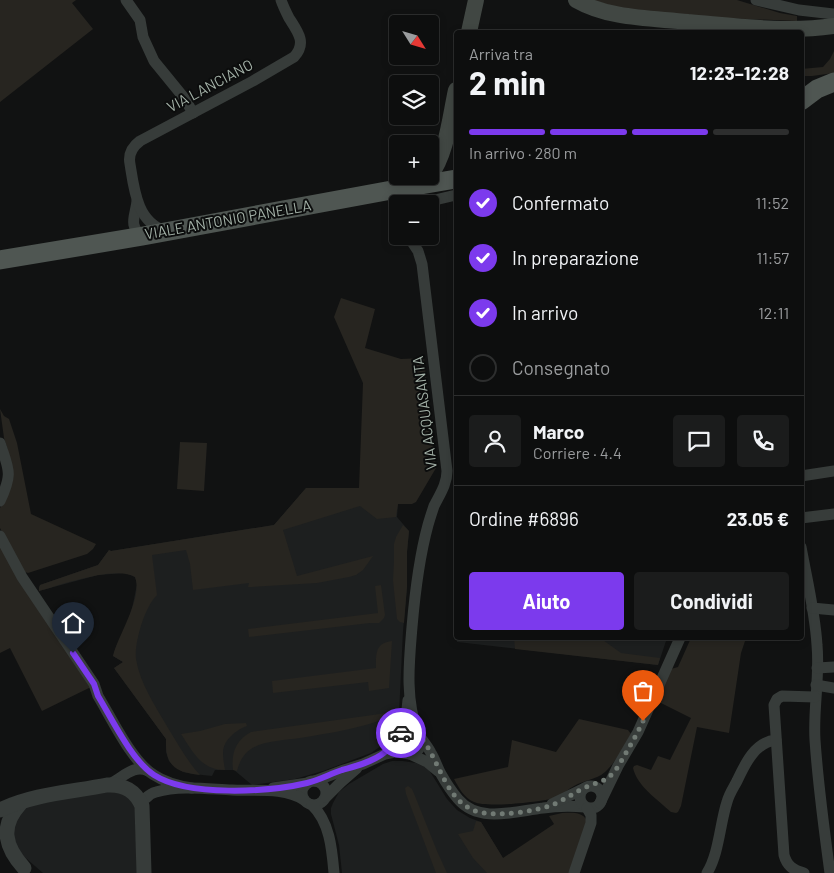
<!DOCTYPE html>
<html lang="it">
<head>
<meta charset="utf-8">
<style>
	:root { --surface:#0d0e0e; --page:#1b1c1c; --text:#f1f3f6; --muted:#9a9c9e; --line:#2d2e2e; --accent:#7c3aed }
	body { margin:0; font-family:Barlow,sans-serif; background:var(--page); color:var(--text); height:100vh; display:flex; flex-direction:column; font-size:19px; white-space:nowrap }
	* { box-sizing:border-box; margin:0 }
	p { font-size:16px; color:var(--muted) }
	.icon { flex:none; width:28px; height:28px; fill:none; stroke:currentColor; stroke-width:2; stroke-linecap:round; stroke-linejoin:round }
	.map { position:relative; flex:1; overflow:hidden }
	.panel { position:absolute; left:454px; top:30px; width:350px; height:610px; display:flex; flex-direction:column; background:var(--surface); border-radius:5px; box-shadow:0 2px 8px #0003,0 0 0 1px var(--line) }
	.panel>* { flex:none }
	.needle { width:32px; rotate:127deg }
	.fabs { position:absolute; left:389px; top:15px; display:grid; gap:10px }
	.fabs a { display:grid; place-items:center; width:50px; height:50px; border-radius:5px; background:var(--surface); box-shadow:0 2px 8px #0003,0 0 0 1px var(--line); font-size:25px }
	.pin { position:absolute; display:grid; place-items:center; width:42px; height:42px; color:#fff; margin:-51px -21px; border-radius:50% 50% 50% 0; rotate:-45deg; box-shadow:0 0 5px #0007 }
	.pin .icon { rotate:45deg }
	.courier { position:absolute; display:grid; place-items:center; width:50px; height:50px; margin:-25px; border:4px solid #7c3aed; border-radius:50%; background:#fff; color:#222; box-shadow:0 1px 6px #0007 }
	.summary em { font-style:normal; font-weight:700 }
	.summary div { display:flex; flex-direction:column-reverse }
	.summary { display:flex; align-items:center; justify-content:space-between; height:85px; padding:0 15px }
	h1 { font-size:32px; font-weight:700; line-height:38px }
	.bar { display:grid; grid-template-columns:repeat(4,1fr); gap:8px 5px; align-content:center; height:60px; padding:0 15px }
	.bar i { height:6px; border-radius:4px; background:var(--line) }
	.bar .current { background:var(--accent) }
	.bar p { grid-column:span 4 }
	.line { display:flex; align-items:center; gap:12px; padding:0 15px; border-top:1px solid var(--line) }
	.line div { flex:1 }
	.round { display:grid; place-items:center; flex:none; width:52px; height:52px; border-radius:5px; background:var(--page) }
	ol { padding:0 15px; list-style:none }
	li { display:flex; align-items:center; gap:15px; height:55px }
	li p { margin-inline-start:auto }
	li .icon { padding:5px; border-radius:50%; background:var(--accent); color:#fff; stroke-width:4 }
	li:last-child { color:var(--muted) }
	li i { width:28px; height:28px; border:2px solid var(--line); border-radius:50% }
	.action { display:flex; gap:10px; margin-top:auto; padding:10px 15px }
	.action a { flex:1; height:58px; border-radius:5px; background:var(--accent); color:#fff; font-size:20px; font-weight:700; line-height:58px; text-align:center }
	.action a+a { background:var(--page); color:var(--text) }
	.map>svg:first-child { display:block }
</style>
</head>
<body>
<div class="map">
<svg width="834" height="873" viewBox="0 0 834 873">
	<rect width="100%" height="100%" fill="#111212"/>
	<!-- built -->
	<g fill="#1d1f1f">
		<polygon points="306,488 398,504 397,517 409,531 407,552 407,587 403,631 399,714 397,724 392,735 385,743 371,753 323,771 295,779 252,785 234,770 215,770 212,776 193,774 183,772 174,766 169,761 166,752 166,739 114,668 123,662 113,656 116,647 129,618 133,604 137,584 135,577 125,573 98,575 39,591 39,587 40,585 98,565 109,550 111,551 274,525"/>
		<polygon points="457,638 667,638 658,665 457,642"/>
		<polygon points="392,761 403,761 416,763 423,766 429,770 447,799 457,810 470,818 481,822 512,873 342,873 339,845 331,814 331,808 333,803 339,792 349,784 383,764"/>
		<polygon points="112,790 121,793 131,800 135,805 137,873 43,873 20,853 13,846 12,821 29,805"/>
	</g>
	<!-- green -->
	<g fill="#272520">
		<polygon points="0,0 76,0 72,3 93,29 0,102"/>
		<polygon points="593,0 737,0 780,13 797,16 797,21 676,16 625,10"/>
		<polygon points="834,51 834,73 812,76 801,76 801,69 823,67 830,59"/>
		<path d="M341 298 375 309 365 348 401 359 424 358 436 468 416 502 412 504H398L396 517 377 519 360 506 283 530 297 576 373 556 363 570 356 575 349 577 317 583 251 587H248L249 583 193 590 190 564 186 550 152 555 157 595C145 606 134 643 136 659 140 684 156 707 168 728 178 744 187 761 200 775 175 772 165 766 166 739L114 668 123 662 113 656C118 635 143 598 135 577 116 565 61 585 39 591V588L40 585 98 565 109 550 111 551 274 525 306 488H359L363 383 334 317Z"/>
		<polygon points="0,409 4,416 9,419 17,443 31,514 96,544 93,549 87,554 28,573 22,571 0,528 0,508 6,497 8,450 4,438"/>
		<polygon points="180,442 207,443 204,491 177,489"/>
		<polygon points="403,525 409,531 407,552 407,587 404,623 400,622 397,619 393,580 394,561 394,544 396,537"/>
		<polygon points="0,544 91,687 42,711 10,648 0,653"/>
		<polygon points="381,585 385,615 384,618 379,623 370,623 249,637 248,629 378,613 375,586"/>
		<polygon points="514,638 563,638 564,641 600,638 621,653 660,658 658,665 515,649"/>
		<path d="M691 638H746L741 653 729 733 697 727 681 806 678 812 676 813 671 812C658 800 637 786 633 768L634 766 637 765 651 770 658 756 670 760 691 718 657 701 671 669 678 667Z"/>
		<path d="M392 641 389 688 369 691 368 682 273 693 272 681 376 668C376 654 375 643 392 641Z"/>
		<path d="M387 713V718C359 729 329 733 300 738 286 740 262 741 251 749 243 754 239 763 237 771L233 770C231 753 236 740 251 732Z"/>
		<path d="M579 719 628 730 631 734C624 746 616 762 605 772 596 780 584 780 574 786 568 789 564 794 558 797 544 802 486 808 474 802 464 798 459 788 454 779L508 767 512 740 556 752Z"/>
		<path d="M246 723 247 726C236 730 223 740 223 753 223 758 224 764 225 770 201 770 193 752 181 734L200 731 225 724Z"/>
		<polygon points="408,786 412,789 415,796 437,851 447,873 436,873 406,794 405,788"/>
		<path d="M562 813C572 813 582 811 587 821L570 873H487L473 858 458 834 473 831 476 821 481 822 503 858 554 824 549 816Z"/>
	</g>
	<g fill="none" stroke-linecap="round" stroke-linejoin="round">
		<!-- pedestrian -->
		<polyline stroke="#373c3a" stroke-width="9" points="400,733 405,718 407,700"/>
		<!-- minor -->
		<g stroke="#373c3a" stroke-width="11">
			<polyline points="126,0 140,20 143,37 154,61 185,99 193,113"/>
			<polyline points="756,0 799,10 834,14"/>
			<path d="M137 201C136 215 127 226 143 236L144 234"/>
			<polyline points="418,204 456,195"/>
			<path d="M166 231C137 223 134 189 130 164 128 154 132 147 140 141L253 81 294 57C307 43 298 32 289 18 286 12 283 6 281 0"/>
			<path d="M408 236 418 251 422 264 447 471C447 484 440 494 434 506 432 512 430 518 428 525 419 558 415 592 412 627 409 663 405 699 418 734"/>
			<path d="M0 443C9 470 13 473 0 501"/>
			<polyline points="801,476 834,471"/>
			<polyline points="801,518 834,514"/>
			<path d="M0 536 22 577 94 684 98 696C112 719 132 762 154 775 166 783 179 786 192 788"/>
			<path d="M801 547C807 580 815 612 817 645 820 677 813 709 815 740 818 785 824 829 830 873"/>
			<polyline points="812,608 834,610"/>
			<polyline points="817,668 834,667"/>
			<polyline points="816,685 834,688"/>
			<circle cx="409" cy="742" r="12"/>
			<path d="M420 737C424 742 428 747 431 753 435 759 437 767 441 774 446 783 452 792 458 799 479 824 516 811 543 808 557 806 571 806 585 807"/>
			<polyline points="410,754 427,762 438,771"/>
			<circle cx="314" cy="793" r="12"/>
			<polyline points="315,781 344,770 363,764 385,754 395,752 404,753"/>
			<path d="M107 785C121 780 133 763 148 771"/>
			<circle cx="591" cy="797" r="11"/>
			<polyline points="273,788 308,783"/>
			<polyline points="326,797 341,782 357,768"/>
			<path d="M146 798C149 795 152 793 156 792 180 785 208 789 232 790 255 791 285 787 304 800"/>
			<polyline points="600,803 618,766 638,732 680,638"/>
			<polyline points="552,804 583,789"/>
			<path d="M312 805C330 822 332 850 334 873"/>
			<polyline points="574,873 591,823 591,815 587,808"/>
			<path d="M707 873C719 854 720 823 727 802 729 794 734 787 737 781 745 764 755 742 776 740"/>
			<path d="M804 873C793 870 787 866 784 855L774 705 777 699 782 696 815 697"/>
		</g>
		<!-- tertiary -->
		<g stroke="#373c3a" stroke-width="15">
			<path d="M20 804C0 826 4 846 24 868"/>
			<path d="M0 810C33 794 71 792 107 785 123 784 136 791 142 806L144 873"/>
		</g>
		<!-- secondary -->
		<g stroke="#414743" stroke-width="16">
			<path d="M576 0C609 19 651 18 688 22 736 26 786 33 834 26"/>
			<polyline points="469,32 476,0"/>
			<path d="M430 176C447 153 450 117 456 90"/>
		</g>
		<!-- primary -->
		<g stroke="#4f5652" stroke-width="19">
			<polyline points="801,101 817,89 834,82"/>
			<polyline points="0,260 143,236 397,189 456,179"/>
		</g>
	</g>
	<g fill="none" stroke-linecap="round" stroke-linejoin="round">
		<!-- done -->
		<path stroke="#717a74" stroke-width="5" stroke-dasharray="0 9" d="M401 733C406 730 410 728 415 732 420 734 422 739 425 743 440 765 447 799 473 810 491 818 533 812 552 805 564 800 574 793 586 787 595 783 605 782 612 774 617 769 620 763 623 758 630 746 637 734 643 721"/>
		<!-- route -->
		<path stroke="#7c3aed" stroke-width="6" d="M73 653 94 684 98 696C112 719 132 761 154 775 188 797 269 792 307 783 319 780 330 774 342 770 356 766 369 763 381 755 390 749 395 740 401 733"/>
	</g>
	<g text-anchor="middle" stroke-width="4" stroke-linejoin="round" paint-order="stroke">
		<!-- street labels -->
		<g font-size="15" fill="#a4b2a8" stroke="#0c0d0d">
			<text transform="translate(210 86) rotate(-28)" y="5">VIA LANCIANO</text>
			<text transform="translate(228 220) rotate(-10)" y="5">VIALE ANTONIO PANELLA</text>
			<text transform="translate(425 413) rotate(-97)" y="5">VIA ACQUASANTA</text>
		</g>
	</g>
</svg>
<div class="fabs">
<a><svg class="needle" viewBox="-14 -14 28 28"><path d="M0-13l5 13h-10z" fill="#e53935"/><path d="M0 13l5-13h-10z" fill="#9a9c9e"/></svg></a>
<a><svg class="icon" aria-label="layers" viewBox="0 0 24 24"><path d="M12 4l9 5-9 5-9-5zM3 14l9 5 9-5"/></svg></a>
<a>+</a>
<a>−</a>
</div>
<div class="pin" style="left:643px;top:721px;background:#ea580c"><svg class="icon" aria-label="bag" viewBox="0 0 24 24"><path d="M5 8h14l-1 12H6zM9 8a3 3 0 0 1 6 0"/></svg></div>
<div class="pin" style="left:73px;top:653px;background:#1f2937"><svg class="icon" aria-label="home" viewBox="0 0 24 24"><path d="M3 11l9-7 9 7M6 9v11h12V9"/></svg></div>
<div class="courier" style="left:401px;top:733px"><svg class="icon" aria-label="car" viewBox="0 0 24 24"><path d="M5 17H2v-5l4-1 3-4h7l3 4 3 1v5h-3M9 17h6M6 11h13"/><circle cx="7" cy="17" r="2"/><circle cx="17" cy="17" r="2"/></svg></div>
<section class="panel">
<div class="summary"><div><h1>2 min</h1><p>Arriva tra</p></div><em>12:23–12:28</em></div>
<div class="bar"><i class="current"></i><i class="current"></i><i class="current"></i><i></i><p>In arrivo · 280 m</p></div>
<ol>
<li><svg class="icon" aria-label="check" viewBox="0 0 24 24"><path d="M5 12l5 5 9-10"/></svg>Confermato<p>11:52</p></li>
<li><svg class="icon" aria-label="check" viewBox="0 0 24 24"><path d="M5 12l5 5 9-10"/></svg>In preparazione<p>11:57</p></li>
<li><svg class="icon" aria-label="check" viewBox="0 0 24 24"><path d="M5 12l5 5 9-10"/></svg>In arrivo<p>12:11</p></li>
<li><i></i>Consegnato</li>
</ol>
<div class="line" style="height:90px"><a class="round"><svg class="icon" aria-label="person" viewBox="0 0 24 24"><circle cx="12" cy="8" r="4"/><path d="M4 21q1-7 8-7t8 7"/></svg></a><div><b>Marco</b><p>Corriere · 4.4</p></div><a class="round"><svg class="icon" aria-label="chat" viewBox="0 0 24 24"><path d="M4 5h16v11H9l-5 4z"/></svg></a><a class="round"><svg class="icon" aria-label="phone" viewBox="0 0 24 24"><path d="M5 4h4l2 5-3 2q2 4 5 5l2-3 5 2v4C11 20 4 13 5 4z"/></svg></a></div>
<div class="line" style="height:65px"><div>Ordine #6896</div><b>23.05 €</b></div>
<div class="action"><a>Aiuto</a><a>Condividi</a></div>
</section>
</div>
</body>
</html>
